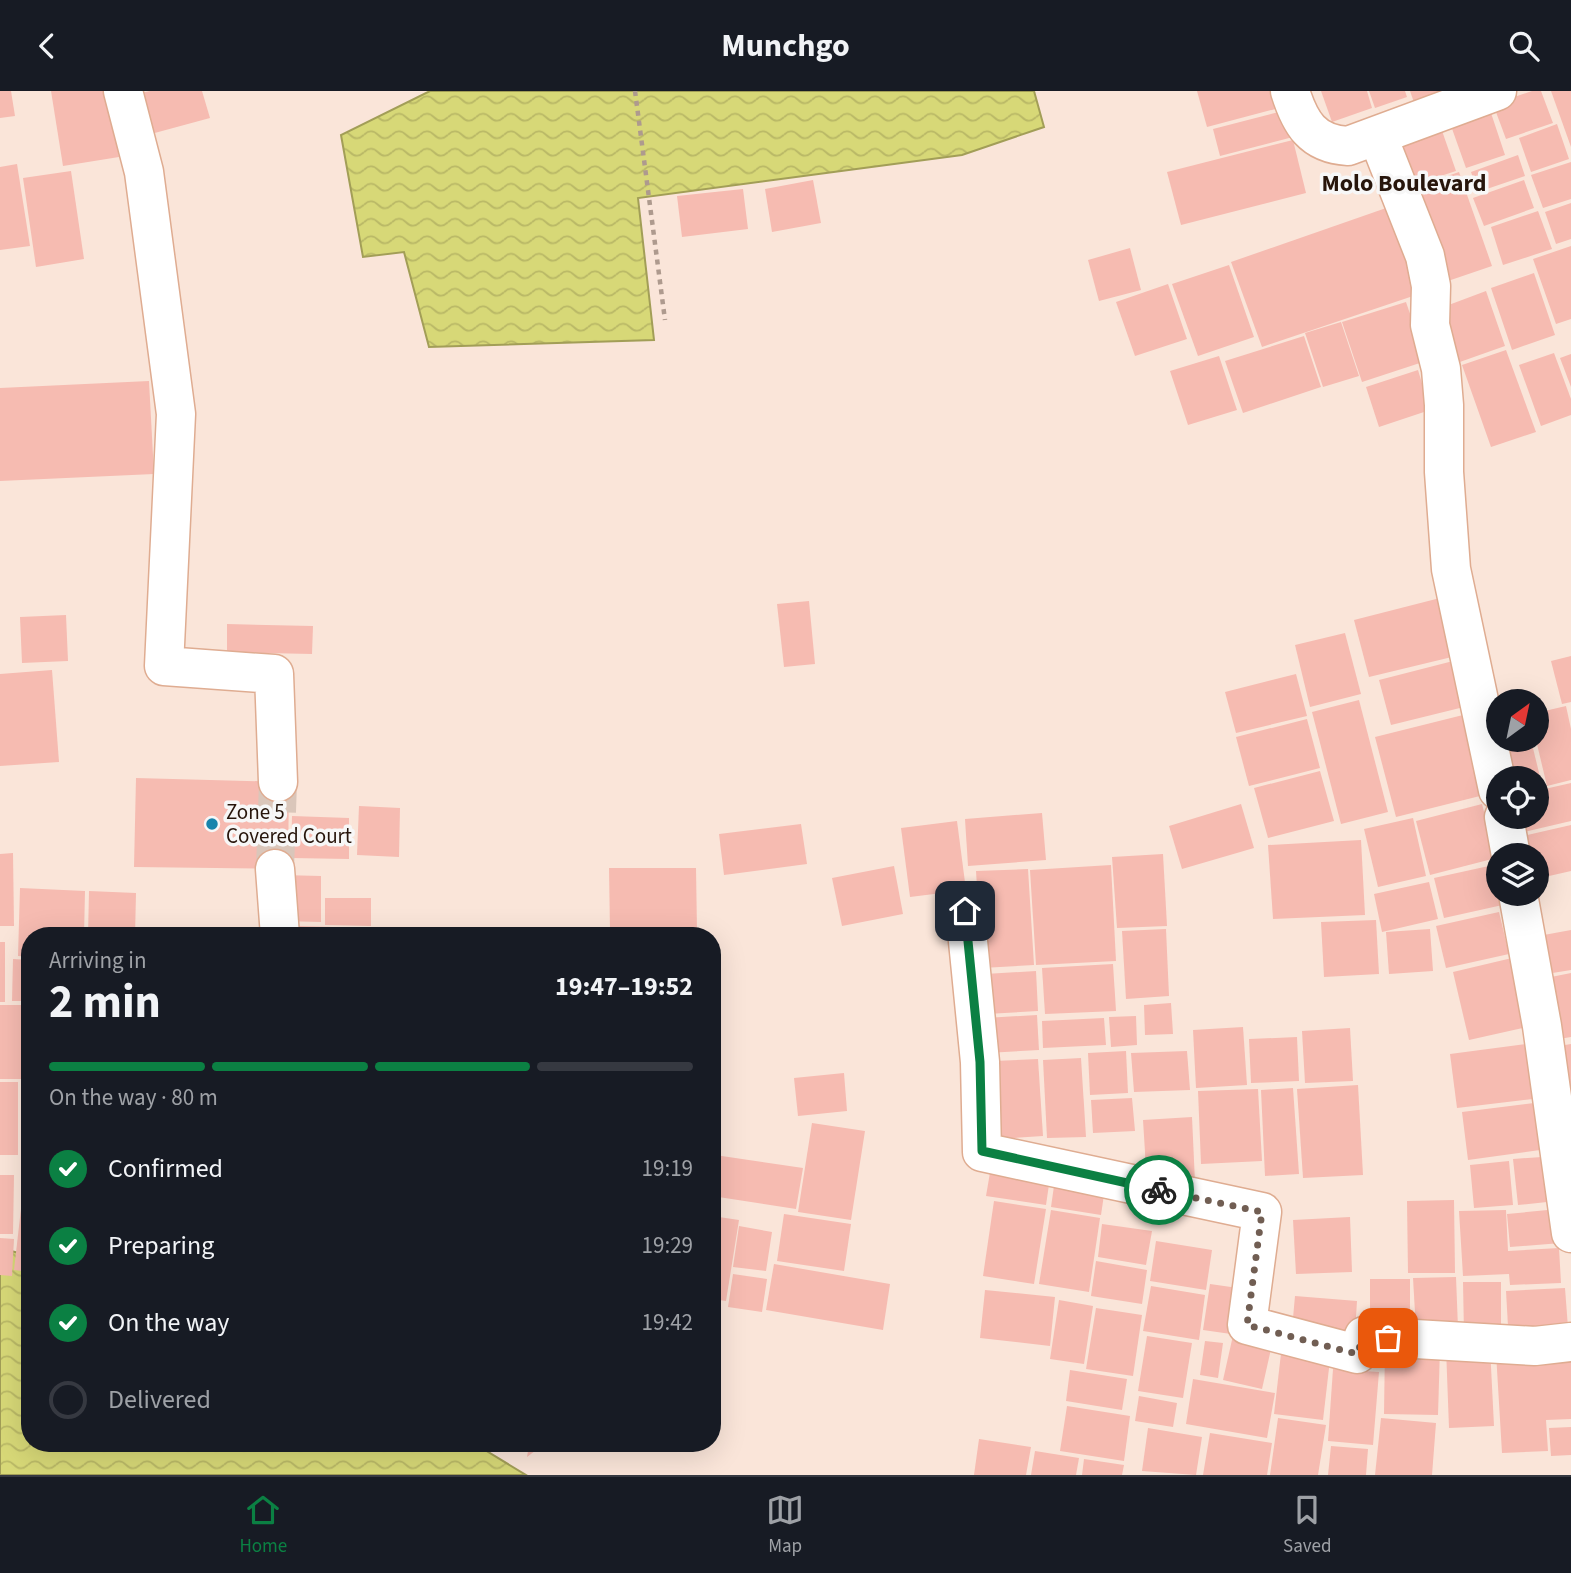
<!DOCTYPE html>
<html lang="en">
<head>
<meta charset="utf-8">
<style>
	:root { --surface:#171b24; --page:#20242c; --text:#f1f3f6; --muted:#9ea1a6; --line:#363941; --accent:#0b8043 }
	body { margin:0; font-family:"Source Sans 3",sans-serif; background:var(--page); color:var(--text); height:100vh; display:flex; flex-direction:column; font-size:26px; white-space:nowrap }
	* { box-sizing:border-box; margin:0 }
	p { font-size:23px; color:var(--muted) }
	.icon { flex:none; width:38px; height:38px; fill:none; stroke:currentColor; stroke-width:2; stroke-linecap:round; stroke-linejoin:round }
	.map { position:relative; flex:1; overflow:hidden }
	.drawer { position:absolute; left:21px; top:836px; width:700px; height:525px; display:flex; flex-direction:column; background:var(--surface); border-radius:28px; box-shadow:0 7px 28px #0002 }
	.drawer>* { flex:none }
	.needle { width:46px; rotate:33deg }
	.fabs { position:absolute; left:1486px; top:598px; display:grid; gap:14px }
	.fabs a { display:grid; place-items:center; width:63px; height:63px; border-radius:50%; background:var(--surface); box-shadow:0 7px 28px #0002; font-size:35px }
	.pin { position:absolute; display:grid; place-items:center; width:60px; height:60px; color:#fff; margin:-30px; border-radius:14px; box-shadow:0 4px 10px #0006 }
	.courier { position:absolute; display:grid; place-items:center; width:70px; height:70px; margin:-35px; border:5px solid #0b8043; border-radius:50%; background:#fff; color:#222; box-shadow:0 2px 9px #0007 }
	.overview em { font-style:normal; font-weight:700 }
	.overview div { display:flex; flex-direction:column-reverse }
	.overview { display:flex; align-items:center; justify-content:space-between; height:119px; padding:0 28px }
	h1 { font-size:46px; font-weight:700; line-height:52px }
	.bar { display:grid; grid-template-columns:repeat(4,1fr); gap:10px 7px; align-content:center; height:84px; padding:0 28px }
	.bar i { height:9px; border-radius:5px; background:var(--line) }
	.bar .current { background:var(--accent) }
	.bar p { grid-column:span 4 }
	ol { padding:0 28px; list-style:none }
	li { display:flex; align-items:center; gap:21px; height:77px }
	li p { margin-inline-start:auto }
	li .icon { padding:7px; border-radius:50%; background:var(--accent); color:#fff; stroke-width:4 }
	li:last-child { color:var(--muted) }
	li i { width:38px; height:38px; border:4px solid var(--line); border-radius:50% }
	header { display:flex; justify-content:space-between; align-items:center; height:91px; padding:0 28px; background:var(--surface); font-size:32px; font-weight:700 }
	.menu { display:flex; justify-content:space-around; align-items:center; height:98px; border-top:2px solid var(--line); background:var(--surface); font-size:19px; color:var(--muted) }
	.menu a { display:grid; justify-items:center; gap:4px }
	.menu .current { color:var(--accent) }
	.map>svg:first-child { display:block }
</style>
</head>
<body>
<header><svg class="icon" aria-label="back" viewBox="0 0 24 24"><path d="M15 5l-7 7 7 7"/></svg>Munchgo<svg class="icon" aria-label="search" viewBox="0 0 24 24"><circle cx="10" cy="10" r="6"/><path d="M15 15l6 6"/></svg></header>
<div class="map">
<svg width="1571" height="1384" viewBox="0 0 1571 1384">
	<defs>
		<pattern id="water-waves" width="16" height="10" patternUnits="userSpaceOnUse" patternTransform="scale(1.75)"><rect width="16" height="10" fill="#d7d877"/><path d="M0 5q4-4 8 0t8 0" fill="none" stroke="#b9b866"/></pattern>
	</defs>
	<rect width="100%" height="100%" fill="#fae5d9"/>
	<!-- water -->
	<g fill="url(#water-waves)" stroke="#a29e57" stroke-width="2">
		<polygon points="430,0 1034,0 1044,36 962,64 638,107 654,249 429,256 404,161 363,166 341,44"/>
		<polygon points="0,1157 30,1165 30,1353 475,1353 526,1384 0,1384"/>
	</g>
	<!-- building -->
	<g fill="#f6bbb1">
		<polygon points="0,0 11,0 15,25 0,27"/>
		<polygon points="51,0 108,0 119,66 63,75"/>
		<polygon points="150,0 202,0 210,27 151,43 141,2"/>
		<polygon points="1197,0 1274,0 1279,17 1207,36"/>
		<polygon points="1321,0 1367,0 1372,17 1332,31"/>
		<polygon points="1369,0 1405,0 1407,6 1375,17"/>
		<polygon points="1410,0 1474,0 1417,20"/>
		<polygon points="1532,0 1541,0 1553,32 1506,48 1493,13"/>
		<polygon points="1551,0 1571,0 1571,56"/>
		<polygon points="1286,19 1293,46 1220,65 1213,38"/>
		<polygon points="1490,19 1505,64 1466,77 1450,32"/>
		<polygon points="1557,33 1569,68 1531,81 1519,47"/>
		<polygon points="1440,34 1456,80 1413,94 1397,49"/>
		<polygon points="1293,49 1306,102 1181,134 1167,81"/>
		<polygon points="1518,64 1525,85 1478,101 1471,81"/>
		<polygon points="1571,71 1571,108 1543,117 1531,84"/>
		<polygon points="17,73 30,155 0,159 0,76"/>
		<polygon points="71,80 84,168 36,176 23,87"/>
		<polygon points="1459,81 1492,175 1445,191 1412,97"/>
		<polygon points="813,89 821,132 772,141 765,98"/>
		<polygon points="1524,89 1534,117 1484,135 1473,107"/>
		<polygon points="743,98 748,138 682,146 677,105"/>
		<polygon points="1571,112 1571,148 1556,153 1545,121"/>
		<polygon points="1389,116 1419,203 1262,256 1231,171"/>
		<polygon points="1538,120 1552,158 1503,174 1491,136"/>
		<polygon points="1571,155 1571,228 1556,233 1533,168"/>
		<polygon points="1130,157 1141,199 1099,210 1088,169"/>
		<polygon points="1229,174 1254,246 1198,265 1172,193"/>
		<polygon points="1534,182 1555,244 1512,259 1491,197"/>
		<polygon points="1168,193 1187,248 1135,265 1116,211"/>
		<polygon points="1486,200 1505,255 1457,272 1438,218"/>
		<polygon points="1406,211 1426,270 1362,291 1342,231"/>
		<polygon points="1341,231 1359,285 1323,296 1305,242"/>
		<polygon points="1304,245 1321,296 1243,322 1225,270"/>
		<polygon points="1506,259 1536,341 1491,356 1462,274"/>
		<polygon points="1554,262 1571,308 1571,324 1541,335 1519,274"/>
		<polygon points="1571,263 1571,296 1560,267"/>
		<polygon points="1219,265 1237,319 1188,334 1170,280"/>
		<polygon points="1418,279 1430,319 1379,336 1366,296"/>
		<polygon points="149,290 154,383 0,390 0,297"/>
		<polygon points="1440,507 1456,565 1369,586 1354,529"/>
		<polygon points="809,510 815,573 784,576 777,513"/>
		<polygon points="66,524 68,570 22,572 20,526"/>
		<polygon points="227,533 313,535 312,563 227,561"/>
		<polygon points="1345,542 1361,603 1310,616 1295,554"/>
		<polygon points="1571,565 1571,611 1562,613 1551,570"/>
		<polygon points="1457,569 1468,615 1391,634 1379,589"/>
		<polygon points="52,579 59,671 0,675 0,583"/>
		<polygon points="1296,583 1307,625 1236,642 1225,601"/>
		<polygon points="1359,609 1388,721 1341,733 1312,621"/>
		<polygon points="1566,615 1571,638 1571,689 1547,695 1536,649 1536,622"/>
		<polygon points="1463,624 1484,704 1396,726 1375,646"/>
		<polygon points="1307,628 1320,677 1249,695 1236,646"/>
		<polygon points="1498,649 1531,649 1542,694 1536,695 1536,688 1507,688"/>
		<polygon points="1320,680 1334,730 1268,747 1254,697"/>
		<polygon points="136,687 289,691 288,778 134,776"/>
		<polygon points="1571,692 1571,730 1520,742 1516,726 1536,726 1536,700"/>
		<polygon points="1241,713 1254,757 1182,778 1169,735"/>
		<polygon points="1482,713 1496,767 1430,784 1416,730"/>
		<polygon points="359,715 400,717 399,766 357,764"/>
		<polygon points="1042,722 1046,769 968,775 965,728"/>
		<polygon points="292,725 349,727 349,768 291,767"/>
		<polygon points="1413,727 1426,785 1378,796 1364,738"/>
		<polygon points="957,730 966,799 910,806 901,737"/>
		<polygon points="801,733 807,773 724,784 719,743"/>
		<polygon points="1571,734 1571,780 1536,788 1536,765 1523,765 1519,746"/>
		<polygon points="1361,749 1365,824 1273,828 1268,754"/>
		<polygon points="13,762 14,835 0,835 0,763"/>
		<polygon points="1163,763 1167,835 1117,837 1112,766"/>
		<polygon points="1498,773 1498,803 1505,803 1507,813 1444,827 1434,787"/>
		<polygon points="1111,774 1116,870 1036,874 1030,779"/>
		<polygon points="894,775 903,823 842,835 832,787"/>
		<polygon points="609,777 696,777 697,840 610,841"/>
		<polygon points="1028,778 1034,874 982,877 976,780"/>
		<polygon points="282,784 321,785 321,831 281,830"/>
		<polygon points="1429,791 1438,828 1382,841 1374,803"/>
		<polygon points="20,797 85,800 84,845 30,845 30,866 18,865"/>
		<polygon points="89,800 136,802 135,845 88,845"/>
		<polygon points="325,807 371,807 371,835 325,834"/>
		<polygon points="1499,821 1509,863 1446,877 1436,835"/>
		<polygon points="1376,829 1379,883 1324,886 1321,831"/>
		<polygon points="297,835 369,837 369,845 297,845"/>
		<polygon points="1166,838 1169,905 1126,908 1122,840"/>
		<polygon points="1430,838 1433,880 1389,883 1386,841"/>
		<polygon points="1571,839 1571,879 1540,884 1533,846"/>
		<rect x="0" y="851" width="5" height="60"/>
		<polygon points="1512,867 1527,936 1469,949 1453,881"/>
		<polygon points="13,868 30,869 30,910 12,910"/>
		<polygon points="1113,873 1116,920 1045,923 1042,877"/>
		<polygon points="1036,880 1038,920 987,923 985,883"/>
		<polygon points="1571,882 1571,946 1553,949 1541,888"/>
		<polygon points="1171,912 1173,943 1145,944 1144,914"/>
		<rect x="0" y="914" width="21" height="74"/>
		<polygon points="1037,924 1039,959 987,962 985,927"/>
		<polygon points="1136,925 1137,954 1111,956 1109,926"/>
		<polygon points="1104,927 1106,954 1043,957 1042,930"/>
		<polygon points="1243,936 1247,994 1196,997 1193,939"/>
		<polygon points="1350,937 1353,990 1305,992 1302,940"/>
		<polygon points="1297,946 1299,990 1251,992 1249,948"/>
		<polygon points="1526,953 1533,1008 1457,1017 1450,963"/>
		<polygon points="1571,953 1571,999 1560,1000 1553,956"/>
		<polygon points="1126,960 1128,1002 1090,1004 1088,962"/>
		<polygon points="1187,960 1190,999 1134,1001 1131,962"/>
		<polygon points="1081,967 1086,1046 1047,1047 1043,969"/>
		<polygon points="1038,968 1043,1045 999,1048 994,970"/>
		<polygon points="26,975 30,975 30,1033 24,1033"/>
		<polygon points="844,982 847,1020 798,1025 794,987"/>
		<rect x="0" y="991" width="18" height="73"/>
		<polygon points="1358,994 1363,1084 1303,1087 1297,998"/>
		<polygon points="1293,997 1299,1083 1265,1085 1261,999"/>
		<polygon points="1258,998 1262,1070 1201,1073 1198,1000"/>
		<polygon points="1132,1007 1135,1040 1093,1042 1091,1009"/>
		<polygon points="1534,1012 1540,1059 1468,1069 1462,1021"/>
		<polygon points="1192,1026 1195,1091 1147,1094 1143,1029"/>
		<polygon points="812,1032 865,1040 851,1129 798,1121"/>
		<polygon points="23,1036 30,1036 30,1072 22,1072"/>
		<polygon points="715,1064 803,1077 796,1118 712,1105"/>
		<polygon points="993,1064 1052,1073 1046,1114 986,1105"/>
		<polygon points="1542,1066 1547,1111 1518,1114 1513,1068"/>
		<polygon points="1509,1070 1513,1114 1474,1117 1470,1074"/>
		<polygon points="1056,1081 1106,1090 1101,1124 1051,1116"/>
		<polygon points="0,1084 14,1084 13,1143 0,1143"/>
		<polygon points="22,1109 30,1110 30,1181 14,1179"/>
		<polygon points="1454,1109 1455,1182 1408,1182 1407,1110"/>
		<polygon points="994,1110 1046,1118 1034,1193 983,1185"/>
		<polygon points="1558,1118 1561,1152 1510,1156 1507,1123"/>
		<polygon points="1051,1119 1100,1127 1089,1201 1039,1193"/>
		<polygon points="1506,1119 1508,1160 1559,1157 1561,1192 1510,1194 1509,1183 1463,1185 1459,1120"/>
		<polygon points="784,1123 851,1133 844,1180 777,1170"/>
		<polygon points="712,1125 739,1129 726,1210 712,1208"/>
		<polygon points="1350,1126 1352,1181 1296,1183 1293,1129"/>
		<polygon points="1102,1133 1152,1140 1146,1174 1098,1166"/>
		<polygon points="739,1135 772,1141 766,1180 733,1176"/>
		<polygon points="0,1147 14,1148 12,1185 0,1184"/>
		<polygon points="1156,1150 1212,1159 1206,1199 1150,1190"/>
		<polygon points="1096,1170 1147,1179 1142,1213 1091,1205"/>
		<polygon points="774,1173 890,1193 883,1239 766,1219"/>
		<polygon points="733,1183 767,1188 762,1221 728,1216"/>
		<polygon points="1456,1186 1458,1237 1416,1239 1413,1187"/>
		<rect x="1370" y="1188" width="40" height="50"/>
		<polygon points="1463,1191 1501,1191 1501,1242 1464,1243"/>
		<polygon points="1210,1193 1238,1197 1231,1243 1203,1239"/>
		<polygon points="1151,1195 1205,1204 1199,1249 1143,1240"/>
		<polygon points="1565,1197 1569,1250 1509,1253 1506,1200"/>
		<polygon points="985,1199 1055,1206 1050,1255 980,1247"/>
		<polygon points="1295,1205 1357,1210 1355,1242 1292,1238"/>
		<polygon points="1059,1209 1093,1215 1084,1273 1050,1268"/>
		<polygon points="712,1215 719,1216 716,1247 712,1247"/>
		<polygon points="1096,1217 1142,1224 1133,1285 1086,1278"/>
		<polygon points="1234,1240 1273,1249 1262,1298 1223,1289"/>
		<polygon points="1147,1245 1192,1252 1183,1307 1138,1300"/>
		<polygon points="1205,1250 1223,1252 1218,1287 1200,1284"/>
		<polygon points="1282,1254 1331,1260 1323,1329 1274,1323"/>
		<polygon points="1385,1255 1440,1257 1438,1324 1384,1323"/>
		<polygon points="1490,1256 1494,1335 1449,1337 1446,1257"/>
		<polygon points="1571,1258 1571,1328 1546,1329 1548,1360 1502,1362 1496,1262"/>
		<polygon points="1333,1278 1379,1281 1373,1354 1328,1350"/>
		<polygon points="1070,1279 1127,1288 1122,1319 1066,1310"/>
		<polygon points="1193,1288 1275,1302 1267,1347 1186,1333"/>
		<polygon points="1139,1305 1177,1312 1173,1336 1135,1330"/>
		<polygon points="1067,1315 1130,1325 1124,1370 1060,1360"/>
		<polygon points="1278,1327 1326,1334 1318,1384 1270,1384"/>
		<polygon points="1381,1327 1436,1332 1432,1384 1375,1384"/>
		<polygon points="1571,1336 1571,1364 1551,1365 1549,1337"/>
		<polygon points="1148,1337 1202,1346 1196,1384 1142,1380"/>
		<polygon points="1210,1342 1272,1352 1267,1384 1203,1384"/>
		<polygon points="979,1348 1031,1356 1026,1384 974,1384"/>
		<polygon points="507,1353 544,1353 527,1366 528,1360"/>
		<polygon points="1331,1355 1368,1358 1366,1384 1328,1384"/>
		<polygon points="1035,1360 1079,1367 1076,1384 1031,1384"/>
		<polygon points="1084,1368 1124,1374 1122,1384 1082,1384"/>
	</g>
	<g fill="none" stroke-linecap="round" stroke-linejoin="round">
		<!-- minor-tunnel -->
		<polyline stroke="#dac6ba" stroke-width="38" stroke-dasharray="38 19" stroke-linecap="butt" points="275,778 278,691"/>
		<!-- minor casing -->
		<g stroke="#dfac91" stroke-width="41">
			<g id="minor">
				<polyline points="123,0 144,81 176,323 164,575 274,583 278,691"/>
				<path d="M1290 0C1300 32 1312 53 1348 55L1497 0"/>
				<polyline points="1378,46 1425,165 1431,195 1430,234 1441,278 1444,314 1444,381 1451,478 1498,699"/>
				<polyline points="1504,726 1511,765"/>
				<polyline points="275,778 280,845"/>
				<polyline points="1518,803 1542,935 1571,1142"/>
				<polyline points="965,820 980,971 982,1061 1262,1121 1247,1234 1357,1263 1364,1245 1535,1255 1571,1251"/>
			</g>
		</g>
		<!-- path -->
		<polyline stroke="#ae9a8e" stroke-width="4.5" stroke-dasharray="5 5" stroke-linecap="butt" points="635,0 665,229"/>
		<!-- minor -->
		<use href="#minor" stroke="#fff" stroke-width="38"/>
	</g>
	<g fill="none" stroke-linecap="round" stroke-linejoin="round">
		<!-- done -->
		<polyline stroke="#715e53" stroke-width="7" stroke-dasharray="0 12.6" points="1159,1099 1262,1121 1247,1234 1357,1263 1364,1245 1388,1247"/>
		<!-- route -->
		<polyline stroke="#0b8043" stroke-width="9" points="965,820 980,971 982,1060 1159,1099"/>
	</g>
	<!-- markers -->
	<circle fill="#1784ac" stroke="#f7f7f7" stroke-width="2.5" cx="212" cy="733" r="7"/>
	<g text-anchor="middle" stroke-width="7" stroke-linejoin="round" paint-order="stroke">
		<!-- poi labels -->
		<g font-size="21" fill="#27150b" stroke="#f7f7f7" text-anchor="start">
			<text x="226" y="728">Zone 5<tspan x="226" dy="24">Covered Court</tspan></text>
		</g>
		<!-- quarter labels -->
		<g font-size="24" font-weight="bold" fill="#27150b" stroke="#f7f7f7">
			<text x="1404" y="100">Molo Boulevard</text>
		</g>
	</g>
</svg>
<div class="fabs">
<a><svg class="needle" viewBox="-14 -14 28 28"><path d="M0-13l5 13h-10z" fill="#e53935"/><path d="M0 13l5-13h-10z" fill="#9ea1a6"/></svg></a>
<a><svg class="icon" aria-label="locate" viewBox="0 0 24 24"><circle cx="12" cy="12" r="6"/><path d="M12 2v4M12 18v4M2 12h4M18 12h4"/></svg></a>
<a><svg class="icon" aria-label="layers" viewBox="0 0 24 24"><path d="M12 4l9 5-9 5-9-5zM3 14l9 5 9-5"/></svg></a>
</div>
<div class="pin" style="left:1388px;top:1247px;background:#ea580c"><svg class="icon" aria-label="bag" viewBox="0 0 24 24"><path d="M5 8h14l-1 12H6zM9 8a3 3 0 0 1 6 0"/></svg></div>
<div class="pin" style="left:965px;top:820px;background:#1f2937"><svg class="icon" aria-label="home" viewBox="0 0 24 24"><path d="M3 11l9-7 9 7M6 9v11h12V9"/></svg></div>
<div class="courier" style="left:1159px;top:1099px"><svg class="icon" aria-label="bike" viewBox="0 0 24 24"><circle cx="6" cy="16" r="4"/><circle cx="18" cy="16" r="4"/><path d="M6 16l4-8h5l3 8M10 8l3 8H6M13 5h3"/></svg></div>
<section class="drawer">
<div class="overview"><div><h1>2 min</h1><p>Arriving in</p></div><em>19:47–19:52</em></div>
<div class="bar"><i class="current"></i><i class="current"></i><i class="current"></i><i></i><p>On the way · 80 m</p></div>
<ol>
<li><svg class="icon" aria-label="check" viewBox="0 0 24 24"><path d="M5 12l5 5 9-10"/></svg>Confirmed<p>19:19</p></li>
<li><svg class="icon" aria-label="check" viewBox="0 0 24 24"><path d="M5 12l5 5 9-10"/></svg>Preparing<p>19:29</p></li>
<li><svg class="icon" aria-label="check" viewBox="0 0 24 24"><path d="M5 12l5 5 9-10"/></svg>On the way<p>19:42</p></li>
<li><i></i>Delivered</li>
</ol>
</section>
</div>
<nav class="menu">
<a class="current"><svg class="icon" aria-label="home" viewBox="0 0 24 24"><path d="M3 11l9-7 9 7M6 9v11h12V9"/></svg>Home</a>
<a><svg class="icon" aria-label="map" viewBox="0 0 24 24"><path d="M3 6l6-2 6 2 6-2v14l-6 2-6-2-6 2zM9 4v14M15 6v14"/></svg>Map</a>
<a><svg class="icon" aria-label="saved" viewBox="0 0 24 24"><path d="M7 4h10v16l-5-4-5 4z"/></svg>Saved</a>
</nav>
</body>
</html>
